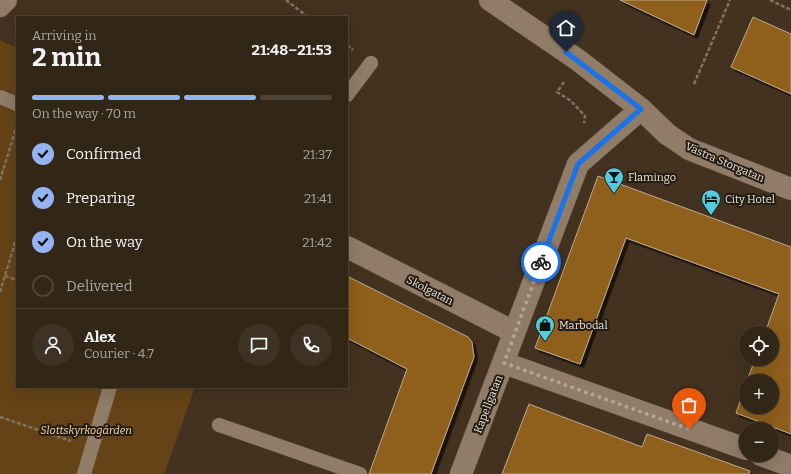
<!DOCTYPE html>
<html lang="en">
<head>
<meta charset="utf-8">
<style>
	:root { --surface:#322617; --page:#3d3224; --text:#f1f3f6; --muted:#a8a5a1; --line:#4d4336; --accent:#95b2f1 }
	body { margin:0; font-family:Bitter,serif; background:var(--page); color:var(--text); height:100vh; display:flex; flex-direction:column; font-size:15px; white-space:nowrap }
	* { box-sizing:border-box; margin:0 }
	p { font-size:13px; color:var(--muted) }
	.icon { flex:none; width:22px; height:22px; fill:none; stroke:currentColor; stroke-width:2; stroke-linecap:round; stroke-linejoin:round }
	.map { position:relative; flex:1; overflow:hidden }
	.side { position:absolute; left:16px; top:16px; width:332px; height:372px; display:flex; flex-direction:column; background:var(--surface); border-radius:0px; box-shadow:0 4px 16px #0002,0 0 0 1px var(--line) }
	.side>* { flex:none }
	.controls { position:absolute; left:739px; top:326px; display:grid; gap:8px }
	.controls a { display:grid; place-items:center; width:40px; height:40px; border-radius:50%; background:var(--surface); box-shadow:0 4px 16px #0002,0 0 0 1px var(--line); font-size:20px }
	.pin { position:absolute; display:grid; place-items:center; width:34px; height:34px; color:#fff; margin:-41px -17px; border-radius:50% 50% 50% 0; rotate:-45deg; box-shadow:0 0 4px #0007 }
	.pin .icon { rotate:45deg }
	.courier { position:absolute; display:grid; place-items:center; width:40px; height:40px; margin:-20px; border:3px solid #1a73e8; border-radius:50%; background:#fff; color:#222; box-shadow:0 1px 5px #0007 }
	.head em { font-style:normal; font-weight:700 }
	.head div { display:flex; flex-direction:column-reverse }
	.head { display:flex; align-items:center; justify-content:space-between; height:68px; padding:0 16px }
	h1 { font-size:26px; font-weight:700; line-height:30px }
	.bar { display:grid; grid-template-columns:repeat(4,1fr); gap:6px 4px; align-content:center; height:48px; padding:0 16px }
	.bar i { height:5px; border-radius:3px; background:var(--line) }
	.bar .current { background:var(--accent) }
	.bar p { grid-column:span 4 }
	.line { display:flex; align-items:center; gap:10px; padding:0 16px; border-top:1px solid var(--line) }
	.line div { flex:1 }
	.round { display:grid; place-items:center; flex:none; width:42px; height:42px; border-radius:21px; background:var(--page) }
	ol { padding:0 16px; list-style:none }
	li { display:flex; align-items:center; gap:12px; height:44px }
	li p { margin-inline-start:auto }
	li .icon { padding:4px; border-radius:50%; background:var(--accent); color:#111; stroke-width:4 }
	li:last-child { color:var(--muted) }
	li i { width:22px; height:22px; border:2px solid var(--line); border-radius:50% }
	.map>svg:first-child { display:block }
</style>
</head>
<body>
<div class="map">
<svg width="791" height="474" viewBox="0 0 791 474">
	<defs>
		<filter id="shadow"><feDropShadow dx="3.5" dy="3.5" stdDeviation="0" flood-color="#0009"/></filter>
	</defs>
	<rect width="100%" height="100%" fill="#43321f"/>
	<!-- green -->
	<polygon fill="#654316" points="0,40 17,48 17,387 195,387 164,474 0,474"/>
	<!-- building -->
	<g fill="#8f5f1e" stroke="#bda993" filter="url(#shadow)">
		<polygon points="620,0 707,0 694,35"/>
		<polygon points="753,17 791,34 791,94 731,67"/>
		<polygon points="598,176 791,247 791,434 736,413 746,385 746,407 772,407 772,381 747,381 755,359 772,359 772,333 765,333 779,294 626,238 580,364 535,348"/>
		<polygon points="347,276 468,337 472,342 474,357 431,474 369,474 407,369 347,338"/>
		<polygon points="529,404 642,447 647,434 750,471 749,474 502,474"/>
	</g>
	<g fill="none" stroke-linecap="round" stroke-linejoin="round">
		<!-- lane casing -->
		<g stroke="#5c4e3c" stroke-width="15">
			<g id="lane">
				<polyline points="347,95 371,63"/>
				<polyline points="0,97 17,104"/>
				<polyline points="219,425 360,474"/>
				<polyline points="84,474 110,387"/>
			</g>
		</g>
		<!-- street casing -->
		<g stroke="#5c4e3c" stroke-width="23">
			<g id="street">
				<polyline points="490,0 578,60 641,109 667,134 689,149 791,189"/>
				<polyline points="0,6 6,0"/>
				<polyline points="347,247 514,332"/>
				<polyline points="504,363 746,449"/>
				<polyline points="761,455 791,466"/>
				<polyline points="461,474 578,164 641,109"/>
			</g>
		</g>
		<!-- path -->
		<g stroke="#817262" stroke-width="2.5" stroke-dasharray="4 2" stroke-linecap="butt">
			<polyline points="286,0 308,17"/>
			<polyline points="770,0 791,10"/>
			<polyline points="347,45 353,50"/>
			<polyline points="564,82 557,92 571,101 585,116 584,123"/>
			<polyline points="694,84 730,0"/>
			<polyline points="0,180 17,125"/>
			<polyline points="5,276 17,280"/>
			<polyline points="0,292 17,236"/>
			<polyline points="0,417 71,441"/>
		</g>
		<!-- lane -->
		<use href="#lane" stroke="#907c67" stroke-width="14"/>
		<!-- street -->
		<use href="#street" stroke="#907c67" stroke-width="22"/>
	</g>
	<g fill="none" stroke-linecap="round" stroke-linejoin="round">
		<!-- done -->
		<polyline stroke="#b2a496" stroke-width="4" stroke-dasharray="0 7.2" points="541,262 504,363 689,429"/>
		<!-- route -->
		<polyline stroke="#1a73e8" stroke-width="5" points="541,262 578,164 641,109 566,52"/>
	</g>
	<!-- icons -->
	<defs>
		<g id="bar-pin" transform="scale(1)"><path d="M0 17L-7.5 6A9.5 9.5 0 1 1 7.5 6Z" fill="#52cbda" stroke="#231c13"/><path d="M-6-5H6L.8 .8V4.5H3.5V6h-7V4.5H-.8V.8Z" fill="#111"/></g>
		<g id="hotel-pin" transform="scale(1)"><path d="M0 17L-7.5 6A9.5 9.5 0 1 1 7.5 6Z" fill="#52cbda" stroke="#231c13"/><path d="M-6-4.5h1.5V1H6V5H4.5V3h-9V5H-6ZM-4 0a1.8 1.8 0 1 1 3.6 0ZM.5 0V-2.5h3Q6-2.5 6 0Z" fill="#111"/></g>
		<g id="shop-pin" transform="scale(1)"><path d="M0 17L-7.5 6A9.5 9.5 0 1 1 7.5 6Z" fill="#52cbda" stroke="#231c13"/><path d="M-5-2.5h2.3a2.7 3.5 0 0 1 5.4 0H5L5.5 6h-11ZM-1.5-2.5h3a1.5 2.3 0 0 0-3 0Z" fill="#111"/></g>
	</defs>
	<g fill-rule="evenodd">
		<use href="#bar-pin" x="614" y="177"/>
		<use href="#hotel-pin" x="711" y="199"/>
		<use href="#shop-pin" x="545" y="325"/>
	</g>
	<g text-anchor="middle" stroke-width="4" stroke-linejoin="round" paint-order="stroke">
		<!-- street labels -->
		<g font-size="11" fill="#ede2d6" stroke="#231c13">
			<text transform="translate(725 162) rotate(23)" y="4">Västra Storgatan</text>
			<text transform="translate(430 290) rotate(27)" y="4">Skolgatan</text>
			<text transform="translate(488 404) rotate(-69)" y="4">Kapellgatan</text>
		</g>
		<!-- poi labels -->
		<g font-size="11" fill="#ede2d6" stroke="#231c13" text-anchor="start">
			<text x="628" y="181">Flamingo</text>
			<text x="725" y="203">City Hotel</text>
			<text x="559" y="329">Marbodal</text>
		</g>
		<!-- park labels -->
		<g font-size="11" font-style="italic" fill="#f8d6b1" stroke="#231c13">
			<text x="86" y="434">Slottskyrkogården</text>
		</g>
	</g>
</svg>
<div class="controls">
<a><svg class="icon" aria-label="locate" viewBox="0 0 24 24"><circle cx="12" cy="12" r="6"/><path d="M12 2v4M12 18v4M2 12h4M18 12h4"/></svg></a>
<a>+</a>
<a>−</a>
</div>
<div class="pin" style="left:689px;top:429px;background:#ea580c"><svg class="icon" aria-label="bag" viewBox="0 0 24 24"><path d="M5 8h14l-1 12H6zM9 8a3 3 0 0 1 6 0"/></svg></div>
<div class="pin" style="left:566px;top:52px;background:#1f2937"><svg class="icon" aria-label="home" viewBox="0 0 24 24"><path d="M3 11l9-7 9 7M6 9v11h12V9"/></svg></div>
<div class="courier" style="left:541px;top:262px"><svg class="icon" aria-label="bike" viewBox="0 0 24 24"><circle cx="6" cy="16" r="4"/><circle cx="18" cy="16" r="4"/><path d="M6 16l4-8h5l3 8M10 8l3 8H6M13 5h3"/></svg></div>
<section class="side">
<div class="head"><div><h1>2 min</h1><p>Arriving in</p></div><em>21:48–21:53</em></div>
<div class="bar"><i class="current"></i><i class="current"></i><i class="current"></i><i></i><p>On the way · 70 m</p></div>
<ol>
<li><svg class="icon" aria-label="check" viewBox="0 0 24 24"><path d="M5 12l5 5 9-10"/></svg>Confirmed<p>21:37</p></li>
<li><svg class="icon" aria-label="check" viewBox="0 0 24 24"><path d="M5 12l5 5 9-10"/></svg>Preparing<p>21:41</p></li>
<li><svg class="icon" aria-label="check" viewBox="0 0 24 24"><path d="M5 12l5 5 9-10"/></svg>On the way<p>21:42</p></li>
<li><i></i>Delivered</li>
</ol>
<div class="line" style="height:72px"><a class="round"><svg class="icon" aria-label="person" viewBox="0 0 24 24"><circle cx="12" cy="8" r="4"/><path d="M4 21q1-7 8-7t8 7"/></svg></a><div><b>Alex</b><p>Courier · 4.7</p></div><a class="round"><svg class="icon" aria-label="chat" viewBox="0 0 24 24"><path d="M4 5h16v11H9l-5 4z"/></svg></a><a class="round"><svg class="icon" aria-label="phone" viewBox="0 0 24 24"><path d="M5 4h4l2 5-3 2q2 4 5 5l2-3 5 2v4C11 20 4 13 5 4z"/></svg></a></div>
</section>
</div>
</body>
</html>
